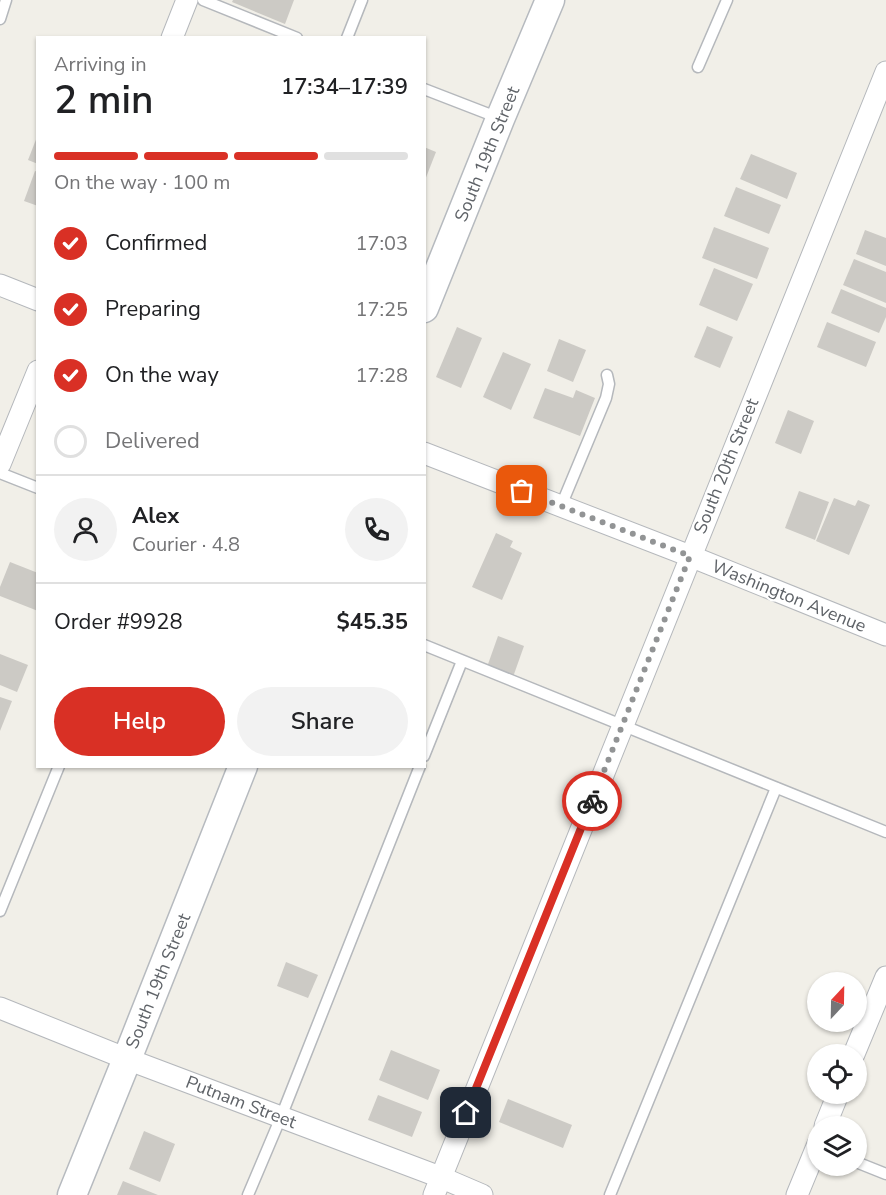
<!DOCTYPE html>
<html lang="en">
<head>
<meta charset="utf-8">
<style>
	:root { --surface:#fff; --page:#f2f2f2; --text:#202124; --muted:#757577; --line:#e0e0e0; --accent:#d93025 }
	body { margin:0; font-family:"Nunito Sans",sans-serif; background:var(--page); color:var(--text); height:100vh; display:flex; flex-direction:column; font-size:22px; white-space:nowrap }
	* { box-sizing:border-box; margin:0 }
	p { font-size:20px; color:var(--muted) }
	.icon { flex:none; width:33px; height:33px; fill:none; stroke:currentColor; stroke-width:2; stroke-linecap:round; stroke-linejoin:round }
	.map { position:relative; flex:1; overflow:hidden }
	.panel { position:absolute; left:36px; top:36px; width:390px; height:732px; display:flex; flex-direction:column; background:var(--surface); border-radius:0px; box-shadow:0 2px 4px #0004 }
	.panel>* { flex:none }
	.needle { width:39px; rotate:22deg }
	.fabs { position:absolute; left:807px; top:972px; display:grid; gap:12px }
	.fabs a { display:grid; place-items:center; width:60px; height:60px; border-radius:50%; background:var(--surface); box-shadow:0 2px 4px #0004; font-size:30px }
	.pin { position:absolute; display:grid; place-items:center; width:51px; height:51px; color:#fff; margin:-26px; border-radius:12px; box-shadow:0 3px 9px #0006 }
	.courier { position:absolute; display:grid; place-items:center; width:60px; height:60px; margin:-30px; border:4px solid #d93025; border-radius:50%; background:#fff; color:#222; box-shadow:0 2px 8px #0007 }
	.summary em { font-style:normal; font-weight:600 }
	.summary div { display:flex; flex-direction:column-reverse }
	.summary { display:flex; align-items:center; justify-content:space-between; height:102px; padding:0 18px }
	h1 { font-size:39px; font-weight:600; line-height:45px }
	.bar { display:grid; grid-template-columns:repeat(4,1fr); gap:9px 6px; align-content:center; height:72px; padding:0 18px }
	.bar i { height:8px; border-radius:4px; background:var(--line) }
	.bar .current { background:var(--accent) }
	.bar p { grid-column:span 4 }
	.line { display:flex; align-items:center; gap:15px; padding:0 18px; border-top:2px solid var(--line) }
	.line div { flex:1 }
	.round { display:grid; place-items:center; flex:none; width:63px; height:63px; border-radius:32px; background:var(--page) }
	ol { padding:0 18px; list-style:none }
	li { display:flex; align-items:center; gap:18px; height:66px }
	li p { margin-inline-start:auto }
	li .icon { padding:6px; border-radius:50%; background:var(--accent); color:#fff; stroke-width:4 }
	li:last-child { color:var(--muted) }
	li i { width:33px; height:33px; border:3px solid var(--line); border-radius:50% }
	.button { display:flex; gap:12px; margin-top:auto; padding:12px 18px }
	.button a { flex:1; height:69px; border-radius:36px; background:var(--accent); color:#fff; font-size:24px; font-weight:600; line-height:69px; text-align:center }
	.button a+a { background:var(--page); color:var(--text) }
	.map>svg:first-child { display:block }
</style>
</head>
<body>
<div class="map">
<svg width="886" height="1195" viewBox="0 0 886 1195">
	<rect width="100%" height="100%" fill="#f1efe8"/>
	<!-- building -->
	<g fill="#cccac5">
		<polygon points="233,0 294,0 285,24 232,2"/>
		<polygon points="37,137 38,137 38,164 28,160"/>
		<polygon points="424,147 436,152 425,180 424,180"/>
		<polygon points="751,154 797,173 787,199 740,179"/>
		<polygon points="35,171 38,172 38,206 24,201"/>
		<polygon points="736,187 781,205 769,234 724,216"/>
		<polygon points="714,227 769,248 757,279 702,258"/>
		<polygon points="865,230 886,238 886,266 856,254"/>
		<polygon points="854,259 886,272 886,303 843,285"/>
		<polygon points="714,268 753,284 737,321 699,305"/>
		<polygon points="841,289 886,308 886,317 879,333 831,313"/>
		<polygon points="827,322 876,342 866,367 817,347"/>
		<polygon points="707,326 733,337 720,368 694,357"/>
		<polygon points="457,327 482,338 461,388 436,377"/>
		<polygon points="559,339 586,350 573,382 547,371"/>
		<polygon points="503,352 531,364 511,410 483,397"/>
		<polygon points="545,388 573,398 576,390 595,398 580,436 533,418"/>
		<polygon points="788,410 814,421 801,454 775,443"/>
		<polygon points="799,491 829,502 815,540 785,528"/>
		<polygon points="834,498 855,506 858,500 870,505 849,555 816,541"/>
		<polygon points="496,533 513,541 510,547 522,553 502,600 472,587"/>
		<polygon points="10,562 38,573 38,611 0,596 0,587"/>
		<polygon points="498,636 524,646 513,677 487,667"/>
		<polygon points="0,654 28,665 17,692 0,685"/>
		<polygon points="0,697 12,701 0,731"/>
		<polygon points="286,962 318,975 308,998 277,986"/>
		<polygon points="391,1050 440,1070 428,1100 379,1080"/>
		<polygon points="378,1095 422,1112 412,1137 368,1120"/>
		<polygon points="508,1099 572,1125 563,1148 499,1122"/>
		<polygon points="144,1131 175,1144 160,1182 129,1169"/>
		<polygon points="123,1181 158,1195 117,1195"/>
	</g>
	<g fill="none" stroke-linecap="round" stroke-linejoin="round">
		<!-- lane casing -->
		<g stroke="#b5b8bc" stroke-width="13">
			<g id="lane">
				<polyline points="203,0 297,38"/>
				<polyline points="0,19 6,0"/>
				<polyline points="347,38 362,0"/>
				<polyline points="698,67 727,0"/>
				<polyline points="424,89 499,118"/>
				<polyline points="0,473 38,488"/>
				<polyline points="561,506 606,398 609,384 607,375"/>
				<polyline points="424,645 886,832"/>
				<polyline points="424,756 462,661"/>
				<polyline points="0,911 59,766"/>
				<polyline points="856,1162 886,1174"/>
				<polyline points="248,1195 281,1117 420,766"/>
				<polyline points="610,1195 776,788"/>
			</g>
		</g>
		<!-- street casing -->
		<g stroke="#b5b8bc" stroke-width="23">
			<g id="street">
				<polyline points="172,38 187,0"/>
				<polyline points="0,285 38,300"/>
				<polyline points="424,453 690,556 886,635"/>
				<polyline points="0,464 38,371"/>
				<polyline points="0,1008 127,1059 440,1177 482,1195"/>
				<polyline points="854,1054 886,977"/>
				<polyline points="825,1126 838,1094"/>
				<polyline points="434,1195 886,72"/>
				<polyline points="797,1195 818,1144"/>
			</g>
		</g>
		<!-- secondary casing -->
		<g stroke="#b6babf" stroke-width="31">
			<g id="secondary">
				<polyline points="424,308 500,119 550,0"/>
				<polyline points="72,1195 127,1059 243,766"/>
			</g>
		</g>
		<!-- lane -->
		<use href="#lane" stroke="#fff" stroke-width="10"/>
		<!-- street -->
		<use href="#street" stroke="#fff" stroke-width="21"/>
		<!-- secondary -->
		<use href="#secondary" stroke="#fff" stroke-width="28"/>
	</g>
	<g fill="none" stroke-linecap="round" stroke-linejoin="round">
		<!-- done -->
		<polyline stroke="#929495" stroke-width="6" stroke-dasharray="0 10.8" points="522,491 690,556 592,801"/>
		<!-- route -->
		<polyline stroke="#d93025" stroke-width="8" points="466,1113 592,801"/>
	</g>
	<g text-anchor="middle" stroke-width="4.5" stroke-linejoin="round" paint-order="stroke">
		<!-- street labels -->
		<g font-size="18" fill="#5f6368" stroke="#fff">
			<text transform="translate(487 154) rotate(-68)" y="6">South 19th Street</text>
			<text transform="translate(726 466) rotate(-68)" y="6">South 20th Street</text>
			<text transform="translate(789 596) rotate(22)" y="6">Washington Avenue</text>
			<text transform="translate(158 981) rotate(-68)" y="6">South 19th Street</text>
			<text transform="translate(241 1102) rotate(21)" y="6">Putnam Street</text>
		</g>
	</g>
</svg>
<div class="fabs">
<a><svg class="needle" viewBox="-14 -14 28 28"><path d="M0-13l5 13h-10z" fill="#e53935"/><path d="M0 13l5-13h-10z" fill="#757577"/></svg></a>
<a><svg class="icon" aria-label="locate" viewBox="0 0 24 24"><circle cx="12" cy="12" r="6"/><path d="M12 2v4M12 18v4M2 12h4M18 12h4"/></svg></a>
<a><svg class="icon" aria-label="layers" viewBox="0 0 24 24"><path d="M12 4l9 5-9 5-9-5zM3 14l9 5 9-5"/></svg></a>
</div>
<div class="pin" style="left:522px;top:491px;background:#ea580c"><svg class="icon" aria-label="bag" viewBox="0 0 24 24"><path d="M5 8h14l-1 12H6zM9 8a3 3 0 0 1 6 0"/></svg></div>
<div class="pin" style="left:466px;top:1113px;background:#1f2937"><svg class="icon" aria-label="home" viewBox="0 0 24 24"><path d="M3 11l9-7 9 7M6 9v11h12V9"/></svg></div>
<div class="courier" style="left:592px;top:801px"><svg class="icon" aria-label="bike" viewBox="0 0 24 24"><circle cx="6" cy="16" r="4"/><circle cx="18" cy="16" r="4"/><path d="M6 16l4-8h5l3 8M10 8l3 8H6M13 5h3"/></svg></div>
<section class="panel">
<div class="summary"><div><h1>2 min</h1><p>Arriving in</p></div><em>17:34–17:39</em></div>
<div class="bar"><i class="current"></i><i class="current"></i><i class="current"></i><i></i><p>On the way · 100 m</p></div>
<ol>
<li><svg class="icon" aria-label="check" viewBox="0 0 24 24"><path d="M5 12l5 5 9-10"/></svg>Confirmed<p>17:03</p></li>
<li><svg class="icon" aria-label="check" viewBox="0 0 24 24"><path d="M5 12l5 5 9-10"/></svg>Preparing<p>17:25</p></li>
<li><svg class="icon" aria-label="check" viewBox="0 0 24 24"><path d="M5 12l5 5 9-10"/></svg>On the way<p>17:28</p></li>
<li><i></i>Delivered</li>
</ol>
<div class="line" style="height:108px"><a class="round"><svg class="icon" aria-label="person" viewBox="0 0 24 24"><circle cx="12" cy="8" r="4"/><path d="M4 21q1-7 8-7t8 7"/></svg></a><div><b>Alex</b><p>Courier · 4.8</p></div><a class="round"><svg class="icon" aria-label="phone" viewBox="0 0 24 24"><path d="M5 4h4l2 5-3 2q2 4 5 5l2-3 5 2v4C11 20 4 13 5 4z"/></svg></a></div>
<div class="line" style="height:78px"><div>Order #9928</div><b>$45.35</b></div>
<div class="button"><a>Help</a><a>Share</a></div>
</section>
</div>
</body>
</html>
